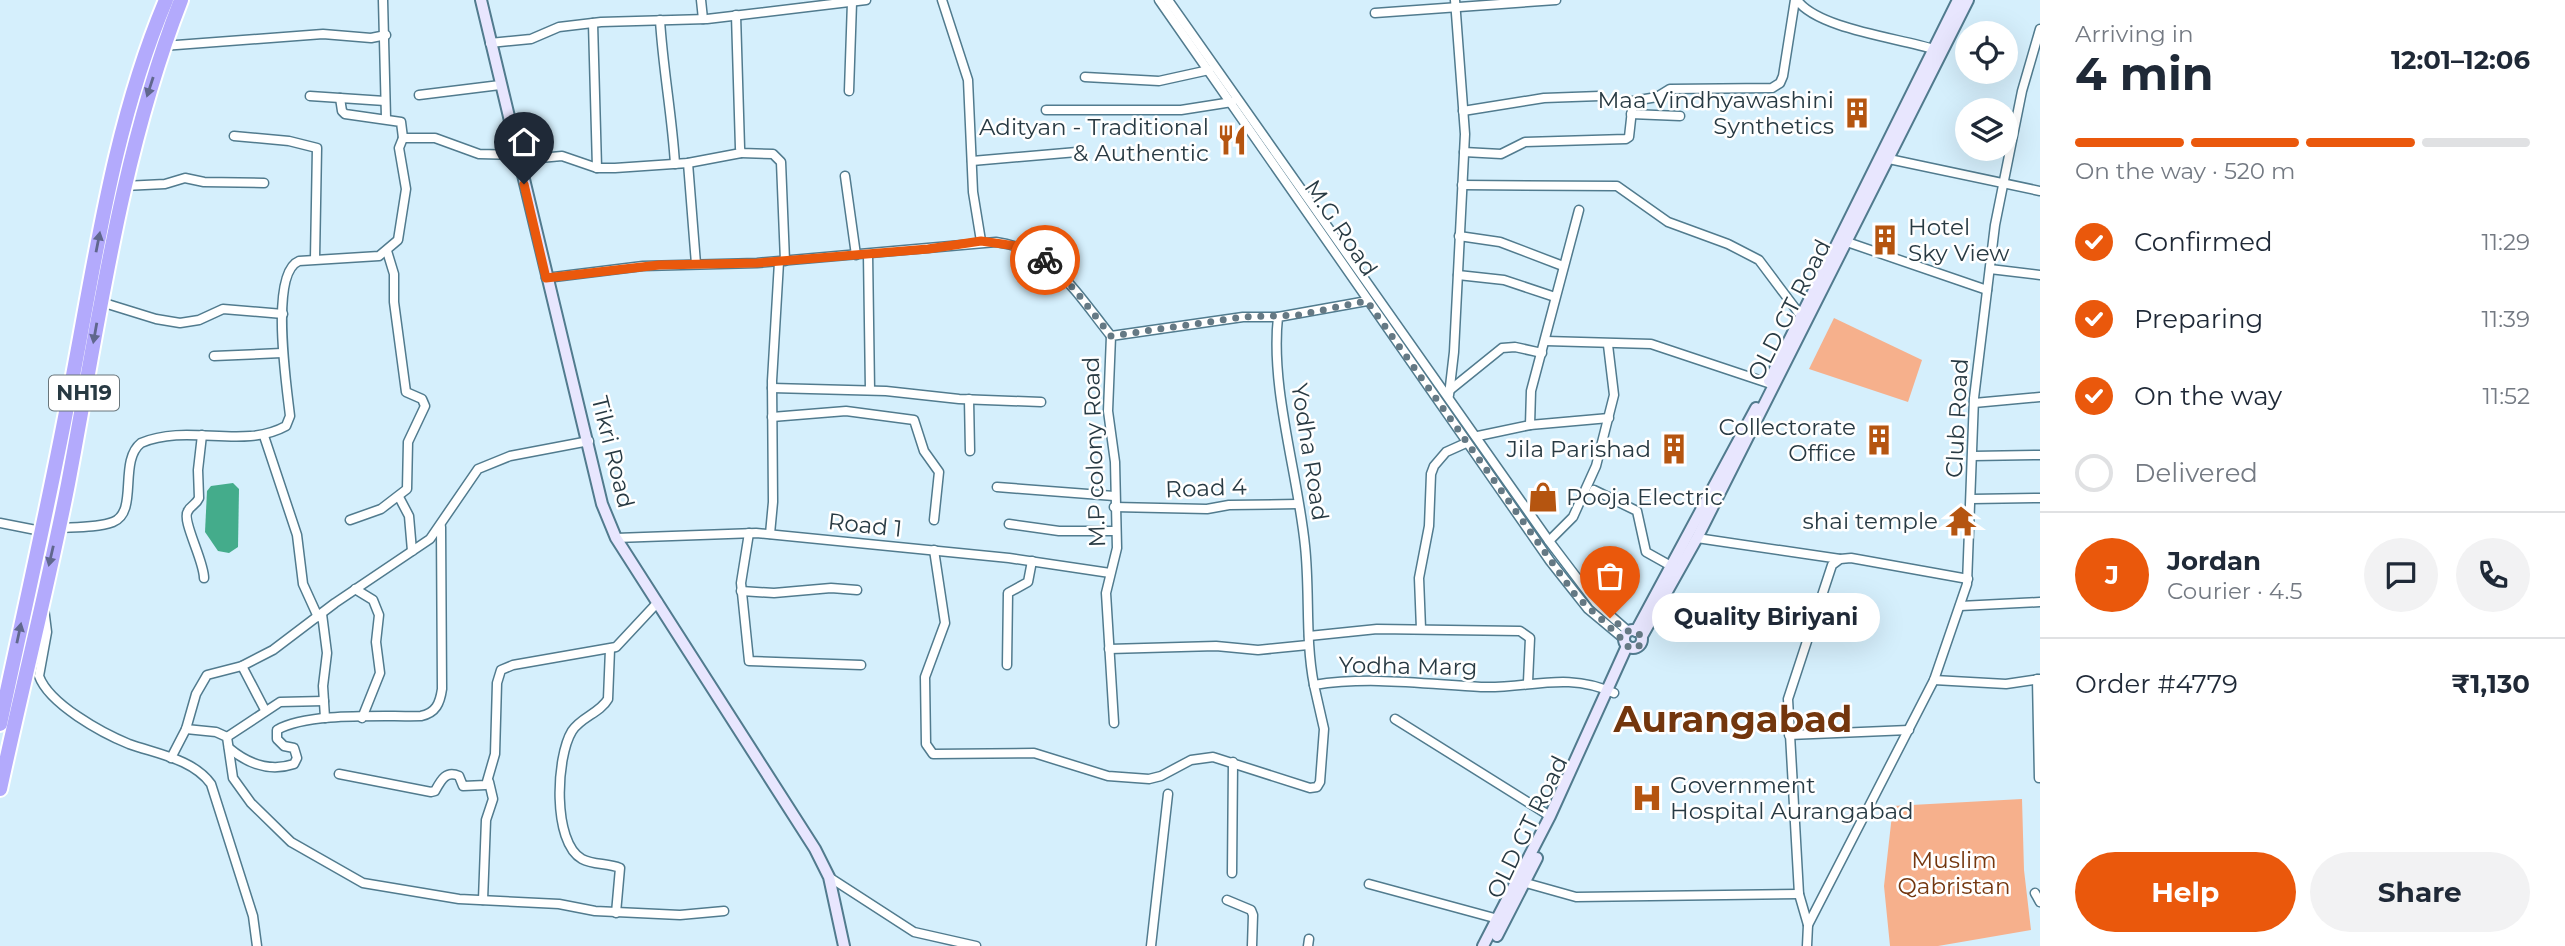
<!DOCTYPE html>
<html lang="en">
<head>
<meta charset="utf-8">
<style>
	:root { --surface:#fff; --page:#f2f2f3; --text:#1f2937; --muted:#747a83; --line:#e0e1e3; --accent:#ea580c }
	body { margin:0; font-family:Montserrat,sans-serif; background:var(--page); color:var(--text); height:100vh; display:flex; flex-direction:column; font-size:26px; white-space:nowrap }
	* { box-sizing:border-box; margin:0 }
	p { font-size:23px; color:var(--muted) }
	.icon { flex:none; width:38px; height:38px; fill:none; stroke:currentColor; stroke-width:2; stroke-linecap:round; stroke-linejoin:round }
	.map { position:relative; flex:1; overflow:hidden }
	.panel { display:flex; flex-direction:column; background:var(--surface); width:525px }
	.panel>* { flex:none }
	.fabs { position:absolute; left:1955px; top:21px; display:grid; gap:14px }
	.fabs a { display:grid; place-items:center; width:63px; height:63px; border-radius:50%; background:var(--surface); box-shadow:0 7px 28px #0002; font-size:35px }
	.pin { position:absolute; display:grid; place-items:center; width:60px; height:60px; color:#fff; margin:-72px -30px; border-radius:50% 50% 50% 0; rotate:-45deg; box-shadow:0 0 7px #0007 }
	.pin .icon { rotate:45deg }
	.courier { position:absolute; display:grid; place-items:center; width:70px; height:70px; margin:-35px; border:5px solid #ea580c; border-radius:50%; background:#fff; color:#222; box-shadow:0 2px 9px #0007 }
	.bubble { position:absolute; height:49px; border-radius:24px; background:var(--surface); box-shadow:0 7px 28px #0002; font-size:23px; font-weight:700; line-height:49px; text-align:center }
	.overview em { font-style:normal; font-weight:700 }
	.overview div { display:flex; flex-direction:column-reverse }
	.overview { display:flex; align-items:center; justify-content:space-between; height:119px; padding:0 35px }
	h1 { font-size:46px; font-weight:700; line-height:52px }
	.bar { display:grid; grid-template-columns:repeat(4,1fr); gap:10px 7px; align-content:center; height:84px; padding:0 35px }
	.bar i { height:9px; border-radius:5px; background:var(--line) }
	.bar .active { background:var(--accent) }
	.bar p { grid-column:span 4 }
	.line { display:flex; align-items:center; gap:18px; padding:0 35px; border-top:2px solid var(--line) }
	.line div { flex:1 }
	.round { display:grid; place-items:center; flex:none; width:74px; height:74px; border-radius:37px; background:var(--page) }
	ol { padding:0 35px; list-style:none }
	li { display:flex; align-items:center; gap:21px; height:77px }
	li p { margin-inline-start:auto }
	li .icon { padding:7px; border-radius:50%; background:var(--accent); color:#fff; stroke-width:4 }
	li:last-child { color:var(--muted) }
	li i { width:38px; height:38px; border:4px solid var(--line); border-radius:50% }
	.cta { display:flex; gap:14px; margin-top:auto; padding:14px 35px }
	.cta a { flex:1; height:80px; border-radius:42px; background:var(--accent); color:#fff; font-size:28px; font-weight:700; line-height:80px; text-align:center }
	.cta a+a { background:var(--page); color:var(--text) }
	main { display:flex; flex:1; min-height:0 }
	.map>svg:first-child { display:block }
</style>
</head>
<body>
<main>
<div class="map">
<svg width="2040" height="946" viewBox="0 0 2040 946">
	<rect width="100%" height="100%" fill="#d5effc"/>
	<!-- green -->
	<g fill="#f6b08c">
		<polygon points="1834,318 1922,360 1908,402 1809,369"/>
		<polygon points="2022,799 2024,870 2031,930 1938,946 1890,946 1884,886 1893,806"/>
	</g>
	<!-- water -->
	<polygon fill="#44ac8b" points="233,483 239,489 238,547 229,553 218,551 205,532 207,491 211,486"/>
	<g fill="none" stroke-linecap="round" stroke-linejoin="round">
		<!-- street casing -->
		<g stroke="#517b8e" stroke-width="11">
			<g id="street">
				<polyline points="383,0 386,118"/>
				<polyline points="701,0 703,19"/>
				<polyline points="942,0 968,80 973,192 981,241"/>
				<polyline points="1159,0 1550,561 1588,609 1624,639"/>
				<polyline points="1168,0 1549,541 1596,603 1628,631"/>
				<path d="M1797 0C1818 29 1899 38 1933 49"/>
				<polyline points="1375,13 1556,0"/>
				<polyline points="736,15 740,148 741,153 773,154 781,162 785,261"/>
				<path d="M660 20C663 69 672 115 675 164"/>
				<polyline points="593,23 597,168"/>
				<polyline points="490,43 531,39 559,27 601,22 707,19 866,0"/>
				<polyline points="163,46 323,34 371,38 386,35"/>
				<polyline points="1085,77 1159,81 1209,70"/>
				<polyline points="849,91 852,2"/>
				<polyline points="419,95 500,85"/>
				<polyline points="310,96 385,101"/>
				<polyline points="340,98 342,111 345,114 401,122 403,138"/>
				<polyline points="1046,110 1181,110 1232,102"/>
				<polyline points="1463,111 1544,98 1600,96"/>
				<polyline points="1631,114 1680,116"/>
				<polyline points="234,136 289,141 317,148 315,259"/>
				<polyline points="1464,152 1501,154 1525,142 1626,139 1629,137 1633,101 1657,97 1670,89 1772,88 1780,83 1783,76 1795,0"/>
				<polyline points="1889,159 2040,191"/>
				<polyline points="518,160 562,156 597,168 615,168 688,163 741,153"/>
				<polyline points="972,161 1077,152"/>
				<polyline points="688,163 696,264"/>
				<polyline points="845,176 856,255"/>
				<polyline points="1462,185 1617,186 1668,222 1728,244 1759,260 1801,316"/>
				<polyline points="124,186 165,184 185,178 204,182 264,183"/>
				<polyline points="1459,236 1500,242 1563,266"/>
				<polyline points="1847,242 1987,290"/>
				<polyline points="868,254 870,390"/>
				<polyline points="1990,269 2040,275"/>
				<polyline points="1458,275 1504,280 1555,297"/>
				<path d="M546 278 643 266 757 263 996 242C1052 249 1078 295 1111 336"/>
				<polyline points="101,302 156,319 180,323 199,320 223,309 283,314"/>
				<polyline points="1546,341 1651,344 1768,383"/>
				<polyline points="214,356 282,353"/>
				<polyline points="772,388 886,391 959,399 1041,402"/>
				<polyline points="1450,390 1502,348 1515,347 1542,353"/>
				<polyline points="1449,395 1454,352 1465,134 1455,0"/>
				<polyline points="969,399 970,451"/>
				<polyline points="1974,403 2040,397"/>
				<polyline points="772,417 846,411 914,420 924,451 939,472 934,520"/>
				<polyline points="1530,425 1531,391 1579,210"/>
				<path d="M202 435 198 470 199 498C196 505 191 505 188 511 181 520 204 560 204 578"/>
				<polyline points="264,436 297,535 303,584 318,617"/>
				<polyline points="1478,436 1530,425 1609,418"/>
				<polyline points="1973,456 2040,455"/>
				<polyline points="997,487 1114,496"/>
				<polyline points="1594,490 1637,511 1646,552 1671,566"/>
				<polyline points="399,497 409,516 412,551"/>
				<polyline points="1972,499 2040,498"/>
				<polyline points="1114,507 1207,509 1229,505 1298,504"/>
				<polyline points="350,520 381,509 407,489 408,442 425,406 422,399 406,392 394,302 394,274 387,251"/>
				<polyline points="0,523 41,531"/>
				<polyline points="1009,524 1059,531 1116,531"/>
				<path d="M58 528C75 527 97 528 113 522 139 512 118 461 141 443 188 423 243 450 286 426L290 416C287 388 269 273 299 261L379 256 398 240 406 189 399 148 403 138H435L479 154 517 155"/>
				<polyline points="749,533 741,583 749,661 861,665"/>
				<polyline points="770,534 773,502 772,381 779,262"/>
				<polyline points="616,538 756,533 1009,558 1110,573"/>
				<polyline points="1697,538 1840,559"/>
				<polyline points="1549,541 1573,517 1596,466 1614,395 1608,345"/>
				<path d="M934 550 945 623 925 677 926 744 933 754 1034 753 1108 776 1149 779 1161 776 1191 760 1213 757 1310 788 1317 787 1320 782 1324 729 1314 685C1369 676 1426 684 1481 687 1528 689 1566 671 1614 693"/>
				<polyline points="355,589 373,600 379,615 376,642 380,673 362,718"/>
				<polyline points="741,591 774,593 831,588 857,590"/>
				<polyline points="1960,606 2040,602"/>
				<path d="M44 608 47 632 39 676C49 704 102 733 129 744 157 754 193 759 211 784L253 916 257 946"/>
				<polyline points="322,614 327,653 323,686 325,718"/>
				<polyline points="1421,629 1419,578 1429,526 1431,474 1434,466 1446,452 1466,443"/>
				<polyline points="1309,636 1377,629 1520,631 1530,638 1528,682"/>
				<path d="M610 649 608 699C600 713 581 717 572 731 556 757 552 842 582 859 593 865 608 863 620 868L616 913"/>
				<polyline points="1109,649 1216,646 1258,650 1308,645"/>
				<polyline points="1007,665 1008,593 1028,582 1032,561"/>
				<polyline points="242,666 265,710"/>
				<polyline points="2037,679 2039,778"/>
				<polyline points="1934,680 2006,684 2040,679"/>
				<path d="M1314 685C1305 639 1310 592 1305 546 1298 474 1270 388 1278 317L1367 301"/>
				<polyline points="1395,719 1550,816"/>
				<polyline points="1114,723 1106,593 1117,548 1115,462 1108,411 1111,336 1243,317 1278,317"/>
				<polyline points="186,729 216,732 227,737 233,778 251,803 291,842 363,883 459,899 559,904 595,911 680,915 724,911"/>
				<polyline points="1789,735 1909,730"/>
				<polyline points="227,737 280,702 324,701"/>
				<path d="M229 748C248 764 270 772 294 764L297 758 294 748 284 746 277 739V730C308 712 384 717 421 716 436 713 440 703 442 689L441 527"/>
				<polyline points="171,758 186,729 196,694 207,675 242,666 273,650 335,603 430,539 478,469 510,456 589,441"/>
				<path d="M339 774 431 792 435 791C441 780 446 770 459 776L463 786 486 785 495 754 497 683 501 670 513 665 616 647 658 602"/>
				<polyline points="1232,873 1233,762"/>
				<polyline points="829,877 914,932 976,946"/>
				<polyline points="1526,883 1576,897 1799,894"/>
				<polyline points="1369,884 1498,919"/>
				<polyline points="2035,893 2040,902"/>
				<polyline points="483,900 486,820 493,799 489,782"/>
				<polyline points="1227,900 1251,910 1253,915 1252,946"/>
				<polyline points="1808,925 1799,894 1788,699 1832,565 1840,559 1851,558 1968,579"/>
				<polyline points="1151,946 1168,794"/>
				<polyline points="1308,946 1309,939"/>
				<polyline points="1807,946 1808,925 1934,680 1967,584 1974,398 1995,225 2022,91 2040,29"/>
			</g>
		</g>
		<!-- secondary casing -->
		<g stroke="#517b8e" stroke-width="14">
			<g id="secondary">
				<polyline points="481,0 602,504 616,538 815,849 829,877 844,946"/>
				<polyline points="1769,381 1958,0"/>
				<circle cx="1633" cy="639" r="9"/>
				<polyline points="1636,631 1756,408"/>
				<polyline points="1642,636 1697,538 1968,0"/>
				<polyline points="1497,936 1537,858"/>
				<polyline points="1483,946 1550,816 1627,646"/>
			</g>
		</g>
		<!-- highway casing -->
		<g stroke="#fff" stroke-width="18">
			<g id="highway">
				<path d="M0 724C24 611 50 499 71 386 96 256 114 123 166 0"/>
				<path d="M0 789C22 687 48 586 68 484 99 321 120 156 181 0"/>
			</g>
		</g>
		<!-- street -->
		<use href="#street" stroke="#fff" stroke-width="8"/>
		<!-- secondary -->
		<use href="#secondary" stroke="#e8e6fe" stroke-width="10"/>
		<!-- highway -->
		<use href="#highway" stroke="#b3aafc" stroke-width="14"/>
	</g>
	<!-- one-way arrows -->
	<defs><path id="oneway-solid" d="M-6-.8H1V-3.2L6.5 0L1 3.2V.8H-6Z" transform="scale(1.75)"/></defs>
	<g fill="#60678d">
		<use href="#oneway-solid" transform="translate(150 87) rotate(108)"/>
		<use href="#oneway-solid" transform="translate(98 242) rotate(-79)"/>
		<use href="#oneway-solid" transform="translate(95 333) rotate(100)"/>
		<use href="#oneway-solid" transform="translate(51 556) rotate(103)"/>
		<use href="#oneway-solid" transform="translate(19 633) rotate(-78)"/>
	</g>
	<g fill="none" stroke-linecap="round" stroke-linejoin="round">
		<!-- done -->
		<path stroke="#657984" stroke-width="7" stroke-dasharray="0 12.6" d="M1045 260 1075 290 1111 336 1243 317 1298 315 1367 301 1573 592C1586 607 1620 634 1627 646L1634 649 1639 646 1642 639 1638 632 1628 631 1610 618"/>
		<!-- route -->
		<polyline stroke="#ea580c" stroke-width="9" points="524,184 546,278 659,265 757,263 928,249 981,241 1023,247 1045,260"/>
	</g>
	<!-- icons -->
	<defs>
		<g id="building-bare" transform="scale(2.415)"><path d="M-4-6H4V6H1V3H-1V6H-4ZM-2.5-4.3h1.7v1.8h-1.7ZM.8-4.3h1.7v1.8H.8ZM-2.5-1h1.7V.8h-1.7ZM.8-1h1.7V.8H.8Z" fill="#b55510" stroke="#fff" stroke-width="2.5" paint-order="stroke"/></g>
		<g id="restaurant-bare" transform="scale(2.415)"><path d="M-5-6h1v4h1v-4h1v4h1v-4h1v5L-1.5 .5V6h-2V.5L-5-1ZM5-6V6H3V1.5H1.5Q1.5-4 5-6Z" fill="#b55510" stroke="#fff" stroke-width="2.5" paint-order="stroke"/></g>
		<g id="shop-bare" transform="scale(2.415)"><path d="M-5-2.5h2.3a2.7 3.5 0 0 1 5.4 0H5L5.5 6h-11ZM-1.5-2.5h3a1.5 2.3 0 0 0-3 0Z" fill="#b55510" stroke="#fff" stroke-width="2.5" paint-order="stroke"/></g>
		<g id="temple-bare" transform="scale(2.415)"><path d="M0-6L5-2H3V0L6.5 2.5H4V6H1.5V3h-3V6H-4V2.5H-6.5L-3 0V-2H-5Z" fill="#b55510" stroke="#fff" stroke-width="2.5" paint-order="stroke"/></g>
		<g id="hospital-bare" transform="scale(2.415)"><path d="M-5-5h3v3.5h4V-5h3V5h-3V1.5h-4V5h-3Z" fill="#b55510" stroke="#fff" stroke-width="2.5" paint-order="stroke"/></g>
	</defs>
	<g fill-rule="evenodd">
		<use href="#building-bare" x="1857" y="113"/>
		<use href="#restaurant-bare" x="1232" y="140"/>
		<use href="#building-bare" x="1885" y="240"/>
		<use href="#building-bare" x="1879" y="440"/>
		<use href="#building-bare" x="1674" y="449"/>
		<use href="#shop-bare" x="1543" y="497"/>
		<use href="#temple-bare" x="1961" y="521"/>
		<use href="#hospital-bare" x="1647" y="798"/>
	</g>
	<g text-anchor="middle" stroke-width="5" stroke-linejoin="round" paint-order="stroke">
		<!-- shield labels -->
		<rect fill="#fff" stroke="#68757b" stroke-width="2" x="49" y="375.5" width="70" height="35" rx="5"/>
		<g font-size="21" font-weight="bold" fill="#283a43">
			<text x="84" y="400">NH19</text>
		</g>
		<!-- poi labels -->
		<g font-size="23" fill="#283a43" stroke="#fff" text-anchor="end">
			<text x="1834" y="108">Maa Vindhyawashini<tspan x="1834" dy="26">Synthetics</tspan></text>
			<text x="1209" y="135">Adityan - Traditional<tspan x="1209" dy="26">&amp; Authentic</tspan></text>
			<text x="1908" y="235" text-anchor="start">Hotel<tspan x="1908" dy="26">Sky View</tspan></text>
			<text x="1856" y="435">Collectorate<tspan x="1856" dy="26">Office</tspan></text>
			<text x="1651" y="457">Jila Parishad</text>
			<text x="1566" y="505" text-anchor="start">Pooja Electric</text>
			<text x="1938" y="529">shai temple</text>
			<text x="1670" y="793" text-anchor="start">Government<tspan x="1670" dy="26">Hospital Aurangabad</tspan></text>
		</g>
		<!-- street labels -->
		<g font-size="23" fill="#283a43" stroke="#fff">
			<text transform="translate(1341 228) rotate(56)" y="8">M.G Road</text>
			<text transform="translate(1789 310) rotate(-63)" y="8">OLD GT Road</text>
			<text transform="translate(1957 418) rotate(-87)" y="8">Club Road</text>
			<text transform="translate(613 452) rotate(76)" y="8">Tikri Road</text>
			<text transform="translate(1094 452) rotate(-92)" y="8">M.P colony Road</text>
			<text transform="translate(1310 452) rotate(81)" y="8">Yodha Road</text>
			<text transform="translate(1206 488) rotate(-2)" y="8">Road 4</text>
			<text transform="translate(865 525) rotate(6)" y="8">Road 1</text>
			<text transform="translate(1408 666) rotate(1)" y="8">Yodha Marg</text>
			<text transform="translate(1527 827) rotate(-64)" y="8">OLD GT Road</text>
		</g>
		<!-- park labels -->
		<g font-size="23" fill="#74370f" stroke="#fff">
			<text x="1954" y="868">Muslim<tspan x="1954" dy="26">Qabristan</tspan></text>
		</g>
		<!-- town labels -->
		<g font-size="37" font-weight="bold" fill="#73360d" stroke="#fff">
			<text x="1733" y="732">Aurangabad</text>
		</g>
	</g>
</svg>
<div class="fabs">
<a><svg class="icon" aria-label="locate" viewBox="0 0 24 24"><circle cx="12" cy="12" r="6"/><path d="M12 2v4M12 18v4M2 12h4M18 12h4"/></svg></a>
<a><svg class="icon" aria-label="layers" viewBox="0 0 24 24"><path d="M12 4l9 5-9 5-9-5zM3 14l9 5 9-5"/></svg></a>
</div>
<div class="pin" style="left:1610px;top:618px;background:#ea580c"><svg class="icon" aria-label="bag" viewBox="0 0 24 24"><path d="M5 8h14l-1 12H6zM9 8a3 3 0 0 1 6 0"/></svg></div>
<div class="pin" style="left:524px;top:184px;background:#1f2937"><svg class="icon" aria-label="home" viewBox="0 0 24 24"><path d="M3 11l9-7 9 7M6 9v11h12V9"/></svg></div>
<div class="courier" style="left:1045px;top:260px"><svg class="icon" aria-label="bike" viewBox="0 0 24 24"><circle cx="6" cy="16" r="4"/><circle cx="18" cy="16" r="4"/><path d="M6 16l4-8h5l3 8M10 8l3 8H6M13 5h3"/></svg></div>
<div class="bubble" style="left:1652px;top:593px;width:228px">Quality Biriyani</div>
</div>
<section class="panel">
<div class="overview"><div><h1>4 min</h1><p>Arriving in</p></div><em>12:01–12:06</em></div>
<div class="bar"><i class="active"></i><i class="active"></i><i class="active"></i><i></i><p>On the way · 520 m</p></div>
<ol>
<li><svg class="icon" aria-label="check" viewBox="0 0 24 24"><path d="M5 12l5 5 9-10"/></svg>Confirmed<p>11:29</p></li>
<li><svg class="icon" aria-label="check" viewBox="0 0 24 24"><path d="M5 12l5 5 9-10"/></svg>Preparing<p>11:39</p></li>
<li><svg class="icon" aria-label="check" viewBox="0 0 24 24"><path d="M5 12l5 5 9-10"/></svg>On the way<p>11:52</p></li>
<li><i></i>Delivered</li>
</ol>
<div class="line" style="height:126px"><b class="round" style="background:var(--accent);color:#fff">J</b><div><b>Jordan</b><p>Courier · 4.5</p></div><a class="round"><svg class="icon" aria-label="chat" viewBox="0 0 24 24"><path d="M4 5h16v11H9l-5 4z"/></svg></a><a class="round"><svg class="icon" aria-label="phone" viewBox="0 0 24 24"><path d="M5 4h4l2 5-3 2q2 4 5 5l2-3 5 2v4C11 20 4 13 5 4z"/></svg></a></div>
<div class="line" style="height:91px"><div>Order #4779</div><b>₹1,130</b></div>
<div class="cta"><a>Help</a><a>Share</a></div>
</section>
</main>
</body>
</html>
